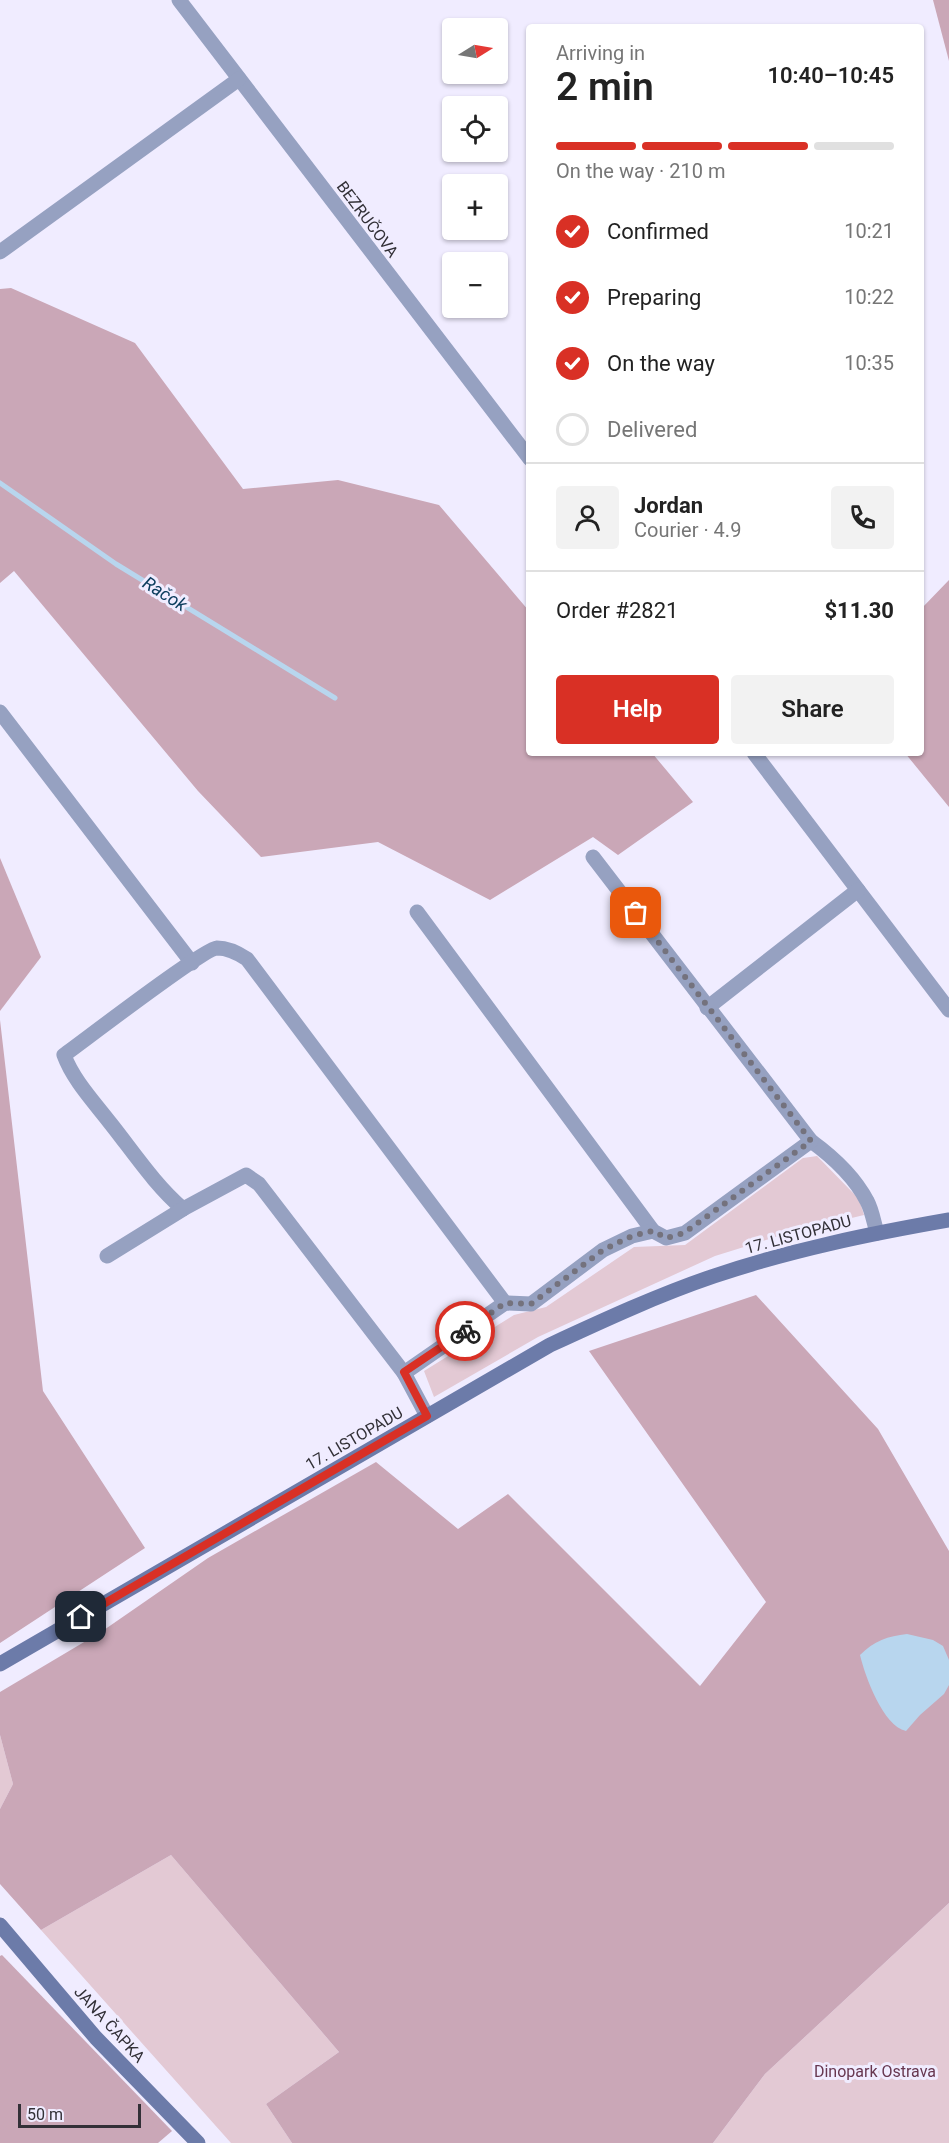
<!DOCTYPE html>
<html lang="en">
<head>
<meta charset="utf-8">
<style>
	:root { --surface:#fff; --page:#f2f2f2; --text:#222; --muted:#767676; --line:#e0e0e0; --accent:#d93025 }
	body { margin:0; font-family:Roboto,sans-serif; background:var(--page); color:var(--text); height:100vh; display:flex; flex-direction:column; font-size:22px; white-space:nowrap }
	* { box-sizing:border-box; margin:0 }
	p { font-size:20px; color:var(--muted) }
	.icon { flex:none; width:33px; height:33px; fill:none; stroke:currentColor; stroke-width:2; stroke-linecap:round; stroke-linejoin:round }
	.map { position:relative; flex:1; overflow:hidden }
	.drawer { position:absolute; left:526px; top:24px; width:398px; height:732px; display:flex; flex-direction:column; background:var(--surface); border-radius:6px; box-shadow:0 2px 4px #0004 }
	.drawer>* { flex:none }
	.needle { width:39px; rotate:79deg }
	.tools { position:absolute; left:442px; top:18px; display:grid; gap:12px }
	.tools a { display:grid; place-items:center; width:66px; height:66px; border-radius:6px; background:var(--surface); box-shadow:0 2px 4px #0004; font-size:30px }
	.scale { position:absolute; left:18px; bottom:15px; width:123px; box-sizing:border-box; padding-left:6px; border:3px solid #323037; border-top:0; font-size:16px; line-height:21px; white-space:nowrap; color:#323037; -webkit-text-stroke:4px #f0ecff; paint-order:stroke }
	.pin { position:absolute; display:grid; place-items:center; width:51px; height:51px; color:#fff; margin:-26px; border-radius:12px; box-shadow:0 3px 9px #0006 }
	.courier { position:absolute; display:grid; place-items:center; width:60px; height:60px; margin:-30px; border:4px solid #d93025; border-radius:50%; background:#fff; color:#222; box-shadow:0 2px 8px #0007 }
	.summary em { font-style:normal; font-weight:600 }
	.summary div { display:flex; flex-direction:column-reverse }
	.summary { display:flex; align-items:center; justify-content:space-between; height:102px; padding:0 30px }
	h1 { font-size:39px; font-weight:600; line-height:45px }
	.bar { display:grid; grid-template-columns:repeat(4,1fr); gap:9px 6px; align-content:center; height:72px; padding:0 30px }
	.bar i { height:8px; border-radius:4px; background:var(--line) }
	.bar .active { background:var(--accent) }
	.bar p { grid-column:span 4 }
	.line { display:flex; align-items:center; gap:15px; padding:0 30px; border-top:2px solid var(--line) }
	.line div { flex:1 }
	.round { display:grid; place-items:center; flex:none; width:63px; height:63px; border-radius:6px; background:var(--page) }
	ol { padding:0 30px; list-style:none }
	li { display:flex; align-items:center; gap:18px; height:66px }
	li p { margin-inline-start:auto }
	li .icon { padding:6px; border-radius:50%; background:var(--accent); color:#fff; stroke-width:4 }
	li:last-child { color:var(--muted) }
	li i { width:33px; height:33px; border:3px solid var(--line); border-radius:50% }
	.button { display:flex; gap:12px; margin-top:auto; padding:12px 30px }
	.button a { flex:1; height:69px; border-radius:6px; background:var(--accent); color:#fff; font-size:24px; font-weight:600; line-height:69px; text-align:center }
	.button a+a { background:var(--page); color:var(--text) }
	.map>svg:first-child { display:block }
</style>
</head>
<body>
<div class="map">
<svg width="949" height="2143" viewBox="0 0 949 2143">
	<rect width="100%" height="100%" fill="#f0ecff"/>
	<!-- green -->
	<g fill="#e3c9d4">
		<polygon points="817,1156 859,1199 864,1215 782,1235 715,1256 538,1337 434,1397 424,1371 514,1315 546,1307 634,1247 685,1245 803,1158"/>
		<polygon points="0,1735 13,1784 0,1809"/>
		<polygon points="171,1855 339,2052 266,2104 292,2143 231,2143 41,1930"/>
		<polygon points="949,1903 949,2143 713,2143 765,2074"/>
	</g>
	<!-- forest -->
	<g fill="#caa7b7">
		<polygon points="933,0 949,0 949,61"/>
		<polygon points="11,288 135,343 243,489 338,480 439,505 529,611 530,753 652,753 693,802 618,855 593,837 490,900 378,842 261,857 198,791 14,571 0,583 0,289"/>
		<polygon points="949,580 949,807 905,753 921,753 921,609"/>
		<polygon points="0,858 41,957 0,1011"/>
		<polygon points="0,1020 43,1391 145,1548 0,1643"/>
		<polygon points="756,1295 878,1429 949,1551 949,1903 765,2074 713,2143 292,2143 266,2104 339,2052 171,1855 41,1930 0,1884 0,1809 13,1784 0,1735 0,1692 101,1632 208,1558 376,1462 458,1529 508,1494 700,1686 766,1602 589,1351"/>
		<polygon points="2,1955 172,2131 158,2143 0,2143 0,1956"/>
	</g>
	<!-- water -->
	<path fill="#b8d6ee" d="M907 1634 933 1640 943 1646 949 1660V1685L944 1694 920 1715 906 1731C883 1726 865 1676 860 1655 874 1641 888 1636 907 1634Z"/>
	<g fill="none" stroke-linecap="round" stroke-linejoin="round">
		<!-- stream -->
		<polyline stroke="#b8d6ee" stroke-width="5" points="0,483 116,564 335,698"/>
		<!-- street -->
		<g stroke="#96a1c1" stroke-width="15">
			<polyline points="179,0 530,459"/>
			<polyline points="0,252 239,79"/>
			<polyline points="0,712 192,963"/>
			<polyline points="754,753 949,1010"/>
			<path d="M593 857 811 1141C833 1157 854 1176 867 1201 872 1210 874 1223 877 1233"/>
			<polyline points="417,912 653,1231 666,1238 685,1233 811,1141"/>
			<polyline points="707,1008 858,890"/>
			<path d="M183 1209C155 1185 134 1153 111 1124 95 1103 73 1080 64 1055 85 1040 203 949 217 948 229 948 238 953 247 959L505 1303"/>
			<polyline points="107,1256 183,1209 246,1175 259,1184 404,1373 427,1416"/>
			<polyline points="404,1373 505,1303 531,1304 603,1250 632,1236 653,1231"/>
		</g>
		<!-- secondary -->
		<g stroke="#6c7ba9" stroke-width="15">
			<path d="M0 1664 550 1345C604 1320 658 1295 714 1276 791 1250 869 1234 949 1220"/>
			<polyline points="0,1925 96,2038 198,2143"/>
		</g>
	</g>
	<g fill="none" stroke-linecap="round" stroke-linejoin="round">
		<!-- done -->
		<polyline stroke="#74727d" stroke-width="6" stroke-dasharray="0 10.8" points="465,1331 505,1303 531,1304 603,1250 632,1236 653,1231 666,1238 684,1233 811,1141 636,913"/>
		<!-- route -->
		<polyline stroke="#d93025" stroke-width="8" points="81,1617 427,1416 404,1372 465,1331"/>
	</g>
	<g text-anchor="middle" stroke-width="6" stroke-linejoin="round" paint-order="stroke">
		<!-- street labels -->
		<g font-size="16" fill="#323037" stroke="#f0ecff">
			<text transform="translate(368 219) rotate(53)" y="6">BEZRUČOVA</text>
			<text transform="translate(798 1234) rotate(-15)" y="6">17. LISTOPADU</text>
			<text transform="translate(354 1438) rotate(-30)" y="6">17. LISTOPADU</text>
			<text transform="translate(110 2024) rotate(48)" y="6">JANA ČAPKA</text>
		</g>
		<!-- park labels -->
		<g font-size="16" fill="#673750" stroke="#f0ecff">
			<text x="875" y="2077">Dinopark Ostrava</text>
		</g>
		<!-- water labels -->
		<g font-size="18" font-style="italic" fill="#0b3c5d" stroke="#f0ecff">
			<text transform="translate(165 594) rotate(32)" y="6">Račok</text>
		</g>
	</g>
</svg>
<div class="tools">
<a><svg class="needle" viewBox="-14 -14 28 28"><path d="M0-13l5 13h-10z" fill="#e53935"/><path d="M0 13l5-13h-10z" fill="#767676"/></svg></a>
<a><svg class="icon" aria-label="locate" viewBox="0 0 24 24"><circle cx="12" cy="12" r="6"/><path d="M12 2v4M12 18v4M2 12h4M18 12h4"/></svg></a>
<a>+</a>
<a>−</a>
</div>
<div class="scale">50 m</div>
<div class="pin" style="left:636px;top:913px;background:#ea580c"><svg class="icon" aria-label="bag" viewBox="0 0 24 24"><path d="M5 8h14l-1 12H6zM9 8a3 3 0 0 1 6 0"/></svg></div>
<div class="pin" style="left:81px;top:1617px;background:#1f2937"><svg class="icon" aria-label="home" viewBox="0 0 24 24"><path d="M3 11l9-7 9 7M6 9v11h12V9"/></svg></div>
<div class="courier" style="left:465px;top:1331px"><svg class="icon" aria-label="bike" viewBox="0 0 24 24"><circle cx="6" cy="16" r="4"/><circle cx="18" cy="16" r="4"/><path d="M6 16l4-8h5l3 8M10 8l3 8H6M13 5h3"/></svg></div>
<section class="drawer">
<div class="summary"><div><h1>2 min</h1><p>Arriving in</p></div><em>10:40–10:45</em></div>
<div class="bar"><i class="active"></i><i class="active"></i><i class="active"></i><i></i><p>On the way · 210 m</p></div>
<ol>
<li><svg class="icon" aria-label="check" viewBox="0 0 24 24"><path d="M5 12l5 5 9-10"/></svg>Confirmed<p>10:21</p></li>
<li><svg class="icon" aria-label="check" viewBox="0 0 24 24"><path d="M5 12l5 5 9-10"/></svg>Preparing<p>10:22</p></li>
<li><svg class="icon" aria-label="check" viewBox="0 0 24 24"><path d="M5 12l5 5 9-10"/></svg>On the way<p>10:35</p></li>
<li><i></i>Delivered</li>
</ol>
<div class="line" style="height:108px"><a class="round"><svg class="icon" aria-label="person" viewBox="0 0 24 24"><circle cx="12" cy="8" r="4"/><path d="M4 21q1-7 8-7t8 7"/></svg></a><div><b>Jordan</b><p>Courier · 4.9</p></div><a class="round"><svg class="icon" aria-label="phone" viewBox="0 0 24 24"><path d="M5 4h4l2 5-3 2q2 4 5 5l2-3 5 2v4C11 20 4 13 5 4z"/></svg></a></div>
<div class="line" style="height:78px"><div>Order #2821</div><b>$11.30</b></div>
<div class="button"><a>Help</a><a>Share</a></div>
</section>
</div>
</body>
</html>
